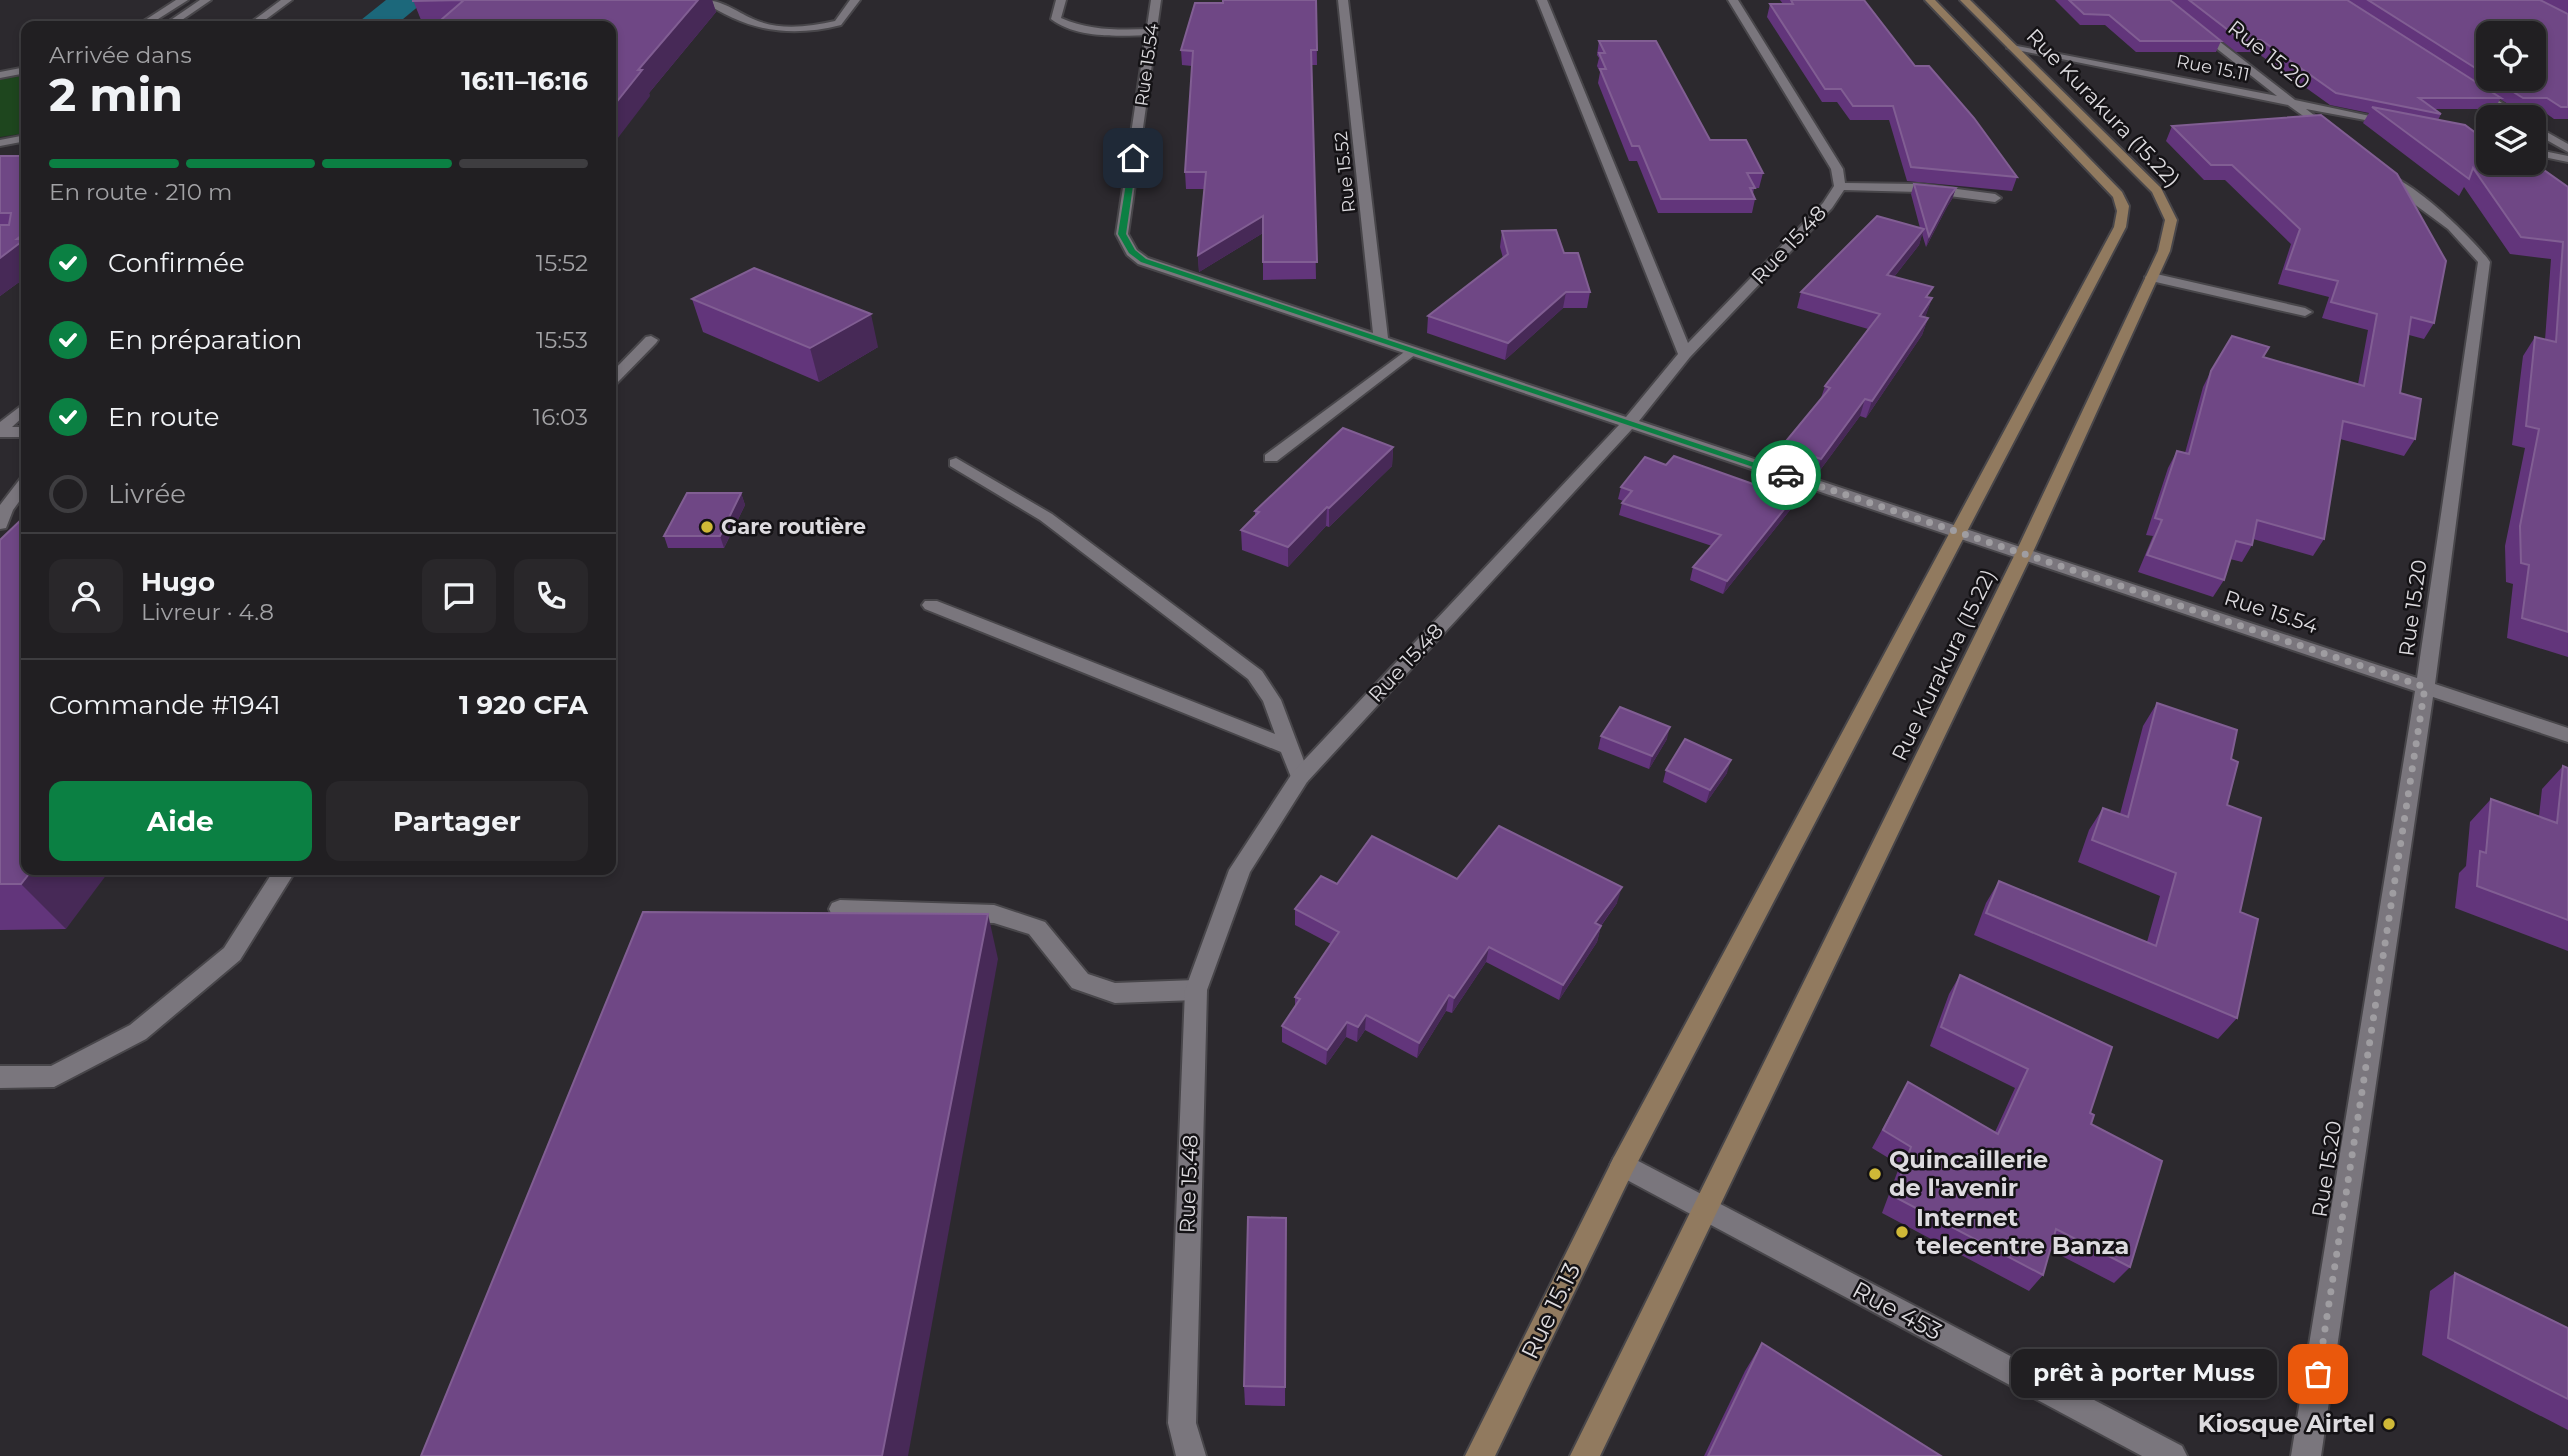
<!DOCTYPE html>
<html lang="fr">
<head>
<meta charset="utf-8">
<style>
	:root { --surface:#211f22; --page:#29272a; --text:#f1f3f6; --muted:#a2a2a5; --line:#3e3d40; --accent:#0b8043 }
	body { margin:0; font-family:Montserrat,sans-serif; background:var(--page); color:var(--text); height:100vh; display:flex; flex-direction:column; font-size:26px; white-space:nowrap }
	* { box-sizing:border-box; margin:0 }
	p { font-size:23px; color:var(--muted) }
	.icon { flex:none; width:38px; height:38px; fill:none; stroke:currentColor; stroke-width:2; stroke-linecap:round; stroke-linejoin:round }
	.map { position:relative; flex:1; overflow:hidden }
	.panel { position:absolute; left:21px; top:21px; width:595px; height:854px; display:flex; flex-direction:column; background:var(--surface); border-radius:14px; box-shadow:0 4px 10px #0003,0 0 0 2px var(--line) }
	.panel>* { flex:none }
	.tools { position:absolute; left:2476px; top:21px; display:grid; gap:14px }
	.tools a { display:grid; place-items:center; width:70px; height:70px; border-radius:14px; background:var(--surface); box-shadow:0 4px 10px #0003,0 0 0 2px var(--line); font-size:35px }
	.pin { position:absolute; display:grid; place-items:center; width:60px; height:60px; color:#fff; margin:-30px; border-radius:14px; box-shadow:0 4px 10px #0006 }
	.courier { position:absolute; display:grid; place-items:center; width:70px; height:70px; margin:-35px; border:5px solid #0b8043; border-radius:50%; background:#fff; color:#222; box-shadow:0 2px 9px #0007 }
	.bubble { position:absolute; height:49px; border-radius:14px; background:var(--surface); box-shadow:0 4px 10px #0003,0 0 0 2px var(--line); font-size:23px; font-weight:700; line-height:49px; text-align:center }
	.summary em { font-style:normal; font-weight:700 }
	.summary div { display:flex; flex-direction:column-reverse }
	.summary { display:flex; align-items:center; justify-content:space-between; height:119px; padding:0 28px }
	h1 { font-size:46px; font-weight:700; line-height:52px }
	.bar { display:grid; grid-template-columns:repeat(4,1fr); gap:10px 7px; align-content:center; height:84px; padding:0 28px }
	.bar i { height:9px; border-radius:5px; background:var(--line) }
	.bar .active { background:var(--accent) }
	.bar p { grid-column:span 4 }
	.line { display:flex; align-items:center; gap:18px; padding:0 28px; border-top:2px solid var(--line) }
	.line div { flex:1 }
	.round { display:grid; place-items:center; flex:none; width:74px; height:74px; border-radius:14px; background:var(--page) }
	ol { padding:0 28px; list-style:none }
	li { display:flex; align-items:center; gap:21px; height:77px }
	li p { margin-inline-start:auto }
	li .icon { padding:7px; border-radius:50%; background:var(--accent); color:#fff; stroke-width:4 }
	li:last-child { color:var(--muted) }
	li i { width:38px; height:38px; border:4px solid var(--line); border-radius:50% }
	.button { display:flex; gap:14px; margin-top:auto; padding:14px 28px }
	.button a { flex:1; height:80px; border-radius:14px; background:var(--accent); color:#fff; font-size:28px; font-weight:700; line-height:80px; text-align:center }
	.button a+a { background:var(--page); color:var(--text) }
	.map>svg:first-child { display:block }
</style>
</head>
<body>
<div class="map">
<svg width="2568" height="1456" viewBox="0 0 2568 1456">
	<rect width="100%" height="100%" fill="#2c292e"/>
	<!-- green -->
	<polygon fill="#1e461e" points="26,75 26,133 0,137 0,80"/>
	<!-- water -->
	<polygon fill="#1c687b" points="386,0 426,0 397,24 356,24"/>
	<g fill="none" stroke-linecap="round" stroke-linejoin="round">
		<!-- service casing -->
		<g stroke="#48464a" stroke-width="4">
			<g id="service">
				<polygon points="176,0 188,0 147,26 136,26"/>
				<polygon points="200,0 211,0 173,26 162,26"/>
				<polygon points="281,0 292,0 257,26 246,26"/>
				<path d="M702 0C723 0 735 11 753 19 779 31 808 27 835 21L850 0H860L841 25C790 38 745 31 702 0Z"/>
				<path d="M1056 0H1066L1061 18C1090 31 1120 30 1151 29L1156 32 1151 35C1120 36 1077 39 1051 19Z"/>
				<polygon points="26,67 26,73 0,78 0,72"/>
				<polygon points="26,135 26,141 0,146 0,140"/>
				<polygon points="2152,273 2305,308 2312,312 2305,316 2147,280 2145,277"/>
				<polygon points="651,336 658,340 656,343 616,384 611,385 611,373 646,337"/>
				<polygon points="1411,347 1418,351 1416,354 1277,461 1265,461 1265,455"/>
				<polygon points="26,402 26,414 12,427 26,427 26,437 0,437 0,422"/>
				<polygon points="956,458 1052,514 1262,671 1281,700 1310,777 1307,782 1293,782 1281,752 925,609 922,605 925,601 937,601 1275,734 1263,701 1248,679 1040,520 950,466 950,460"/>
				<polygon points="26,477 26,492 13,510 6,528 0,529 0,505 20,479"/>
				<polygon points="274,870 296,870 240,960 146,1039 54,1087 0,1088 0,1066 51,1066 130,1025 224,948"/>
				<polygon points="840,900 994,905 1045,922 1088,974 1115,983 1196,980 1204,983 1207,990 1204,997 1196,1000 1115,1003 1072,988 1029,934 994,923 840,918 832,915 829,909 832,903"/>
			</g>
		</g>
		<!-- minor casing -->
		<g stroke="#48464a" stroke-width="4">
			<g id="minor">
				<path d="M1151 0H1161L1128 234 1137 250 1148 258 1373 333 1338 0H1348L1388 338 1626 417 1678 354 1537 0H1547L1688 343 1823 203 1834 186 1831 169 1728 0H1738L1843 169 1845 183 1919 184 1995 194 2001 198 1995 202 1919 192 1844 190 1832 208 1690 357 1639 421 2417 678 2478 262 2448 229 2383 181V175C2406 173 2477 242 2490 262L2435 684 2568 728V742L2433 697 2321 1456H2291L2415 691 1632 429 1307 782 1250 872 1207 990 1196 1423 1206 1456H1176L1168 1423 1185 990 1229 870 1293 772 1619 425 1138 264 1127 255 1116 234Z"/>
				<polygon points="2155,0 2166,0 2295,100 2398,122 2392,125 2306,109 2335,131 2337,133 2331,136 2288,105 2007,48 2012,45 2277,96"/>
				<polygon points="2477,88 2481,89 2523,117 2511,117 2473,93 2472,91"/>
				<polygon points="2534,125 2568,144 2568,152 2534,133"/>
				<polygon points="2534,149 2568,156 2568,162 2534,155"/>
			</g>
		</g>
		<!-- tertiary casing -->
		<g stroke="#48464a" stroke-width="4">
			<polygon id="tertiary" points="1623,1153 2182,1446 2187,1456 2142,1456 1614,1173 1610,1165 1614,1157"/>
		</g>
		<!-- secondary casing -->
		<g stroke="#48464a" stroke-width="4">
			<g id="secondary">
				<polygon points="1925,0 1935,0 2122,192 2129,206 2126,227 1632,1173 1495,1456 1465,1456 1614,1157 2114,227 2117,211 2113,197"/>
				<polygon points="1960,0 1970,0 2161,188 2177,220 2170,251 2032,554 1600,1456 1570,1456 2015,554 2158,251 2165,220 2152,192"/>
			</g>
		</g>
		<!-- service -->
		<use href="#service" fill="#7a767d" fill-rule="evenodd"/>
		<!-- minor -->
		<use href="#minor" fill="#7a767d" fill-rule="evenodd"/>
		<!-- tertiary -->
		<use href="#tertiary" fill="#7a767d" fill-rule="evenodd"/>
		<!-- secondary -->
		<use href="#secondary" fill="#917a5f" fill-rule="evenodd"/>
	</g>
	<!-- wall -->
	<g fill="#62357b" fill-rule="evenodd">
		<polygon points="413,0 712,0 716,12 649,93 650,96 611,26 423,25"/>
		<polygon points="1316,0 1317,65 1312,65 1316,279 1263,280 1263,233 1199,272 1198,255 1204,189 1186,189 1185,172 1192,66 1182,65 1181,50 1223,3"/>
		<polygon points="1780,0 1864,0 1915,66 2017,177 2012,191 1907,181 1889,120 1850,120 1837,102 1822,102 1767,17 1770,4 1783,4"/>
		<polygon points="2055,0 2170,0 2221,41 2216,52 2136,52 2105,25 2080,25"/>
		<path d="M2170 0H2568V119H2554L2540 109H2516L2500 99 2495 109H2435L2441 114 2438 120 2488 163 2568 187V657L2507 638 2513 584 2506 582 2505 546 2525 448 2512 445 2523 356 2535 337 2545 340 2551 259 2510 254 2464 187 2459 196 2363 123 2369 113 2330 105 2256 52H2236ZM2488 33 2534 79H2488Z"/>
		<polygon points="1599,41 1710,140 1763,173 1759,188 1754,188 1753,194 1755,199 1752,213 1658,213 1637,161 1629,161 1598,83 1600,72 1597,66 1599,58 1597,55"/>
		<polygon points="2321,115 2434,323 2424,339 2409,335 2400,393 2415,439 2404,456 2340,439 2324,539 2313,556 2253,539 2252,545 2242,562 2230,559 2224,580 2213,597 2138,572 2153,536 2146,535 2168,468 2177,451 2185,453 2203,387 2211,371 2263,357 2358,384 2368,330 2322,318 2329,297 2278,284 2291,244 2225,180 2204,180 2166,141 2172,126"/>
		<polygon points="0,156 26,277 0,296"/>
		<polygon points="1914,184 1956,188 1952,199 1947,207 1926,247 1922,234 1919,245 1894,277 1929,297 1932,298 1925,317 1928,318 1922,335 1866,418 1860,416 1815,477 1777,464 1782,446 1821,398 1825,386 1868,329 1797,308 1801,292 1920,228 1911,194"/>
		<polygon points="1502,231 1564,253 1590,292 1587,308 1563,308 1505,360 1427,333 1428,316 1503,258 1500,247"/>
		<polygon points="692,299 878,347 819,382 703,332"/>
		<polygon points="1393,447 1392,466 1329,527 1326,526 1288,567 1242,550 1241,530 1255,516 1255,511"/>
		<polygon points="1666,465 1753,484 1809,478 1806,490 1723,594 1690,580 1693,567 1712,546 1619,515 1622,503 1623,501 1618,499 1621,487"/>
		<polygon points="741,493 745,505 724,548 668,548 664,536"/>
		<polygon points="0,540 66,929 0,930"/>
		<polygon points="2157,703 2231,759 2227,805 2240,912 2237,1018 2218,1039 1974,935 1986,903 1999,881 2147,942 2160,896 2078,862 2089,830 2103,808 2120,814 2143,726"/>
		<polygon points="1601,736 1667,739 1649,769 1598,749"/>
		<polygon points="2563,766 2568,768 2568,951 2455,908 2459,873 2466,866 2470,822 2491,799 2539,816 2542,789"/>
		<polygon points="1666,770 1727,773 1706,803 1663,782"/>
		<polygon points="1457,879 1617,903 1601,926 1597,942 1559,1000 1486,962 1452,1013 1446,1011 1417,1058 1365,1030 1357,1042 1346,1037 1326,1065 1282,1042 1282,1026 1295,1007 1295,997 1331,944 1295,925 1295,909 1337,884"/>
		<polygon points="1960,975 2090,1113 2091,1124 2130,1267 2114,1283 2050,1250 2043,1275 2029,1291 1882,1213 1900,1165 1872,1148 1908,1082 1995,1132 2015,1088 1930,1046 1949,994"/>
		<polygon points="1286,1239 1285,1406 1245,1405 1244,1386"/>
		<polygon points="2455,1273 2568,1328 2568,1430 2422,1355 2430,1291"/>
		<polygon points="1762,1343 1941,1456 1704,1456 1745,1371"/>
	</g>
	<!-- shaded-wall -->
	<g fill="#472957">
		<polygon points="698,0 712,0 716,12 649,93 650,96 611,147 611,109 638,70"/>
		<polygon points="1956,188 1952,199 1947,207 1926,247 1929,236 1950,196"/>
		<polygon points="1263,216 1263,233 1199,272 1198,255"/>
		<polygon points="1924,229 1919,245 1882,292 1887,275"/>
		<polygon points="26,232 26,277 0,296 0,258 17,239"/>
		<polygon points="1566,292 1563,308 1505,360 1508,343"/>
		<polygon points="1932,298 1926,315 1914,333 1920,316"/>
		<polygon points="871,314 878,347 819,382 810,348"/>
		<polygon points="1928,318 1922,335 1866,418 1872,401"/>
		<polygon points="1865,399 1860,416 1815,477 1821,459"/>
		<polygon points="1393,447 1392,466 1329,527 1329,508"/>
		<polygon points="1809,478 1806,490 1723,594 1727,581"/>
		<polygon points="741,493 745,505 724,548 720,536"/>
		<polygon points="1327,507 1326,526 1288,567 1288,547"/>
		<polygon points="1670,727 1667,739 1649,769 1652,756"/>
		<polygon points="1731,760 1727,773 1706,803 1710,790"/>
		<polygon points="32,870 110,870 66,929 21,884"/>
		<polygon points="1622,887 1617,903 1591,939 1595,923"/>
		<polygon points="988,914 998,959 908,1456 882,1456"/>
		<polygon points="1601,926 1597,942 1559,1000 1563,985"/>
		<polygon points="1489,947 1486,962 1452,1013 1454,998"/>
		<polygon points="1449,995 1446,1011 1417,1058 1419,1043"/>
		<polygon points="1366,1015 1365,1030 1357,1042 1358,1027"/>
		<polygon points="1347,1022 1346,1037 1326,1065 1327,1050"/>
	</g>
	<!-- building -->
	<g fill="#6f4785" stroke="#815e93" stroke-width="2">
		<polygon points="413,0 698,0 638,70 642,70 611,109 611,26 434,26 464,0 413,1"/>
		<polygon points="1223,0 1316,0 1317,50 1311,50 1317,262 1263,262 1263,216 1198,255 1206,172 1185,172 1193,51 1181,50 1195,3 1223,3"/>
		<polygon points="1791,0 1864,0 1915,66 1929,66 1974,118 2017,177 1911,167 1893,106 1853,106 1841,89 1825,89 1770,4 1793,4"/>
		<polygon points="2069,0 2170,0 2221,41 2140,41 2109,15 2084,14"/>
		<polygon points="2189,0 2347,0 2501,98 2419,98 2441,114 2336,93 2261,40 2241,40"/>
		<polygon points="2368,0 2540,0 2568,14 2568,107 2561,107 2547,98 2523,98 2493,79 2534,79 2534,33 2488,33 2488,76"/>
		<polygon points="1599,41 1656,41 1710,140 1746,140 1763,173 1747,173 1755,188 1750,188 1755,199 1661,199 1639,146 1632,146 1600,69 1606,69 1599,53 1605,53"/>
		<polygon points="2372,107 2465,125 2488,142 2488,163 2534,163 2568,187 2568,632 2522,618 2529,565 2521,563 2520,526 2539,429 2526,426 2535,337 2556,342 2563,242 2521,237 2473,168 2469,179"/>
		<polygon points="2321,115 2397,174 2446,261 2434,323 2411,317 2400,393 2421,399 2415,439 2343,421 2324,539 2257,520 2252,545 2236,541 2224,580 2147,555 2162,520 2155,518 2177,451 2189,454 2211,371 2232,336 2269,347 2263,357 2364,386 2377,314 2331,302 2338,281 2286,269 2300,229 2232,165 2211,165 2172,126"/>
		<polygon points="0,156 26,156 26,232 17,239 25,239 0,258 0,225 9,225 11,213 0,213"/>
		<polygon points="1914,184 1956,188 1950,196 1929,236"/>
		<polygon points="1877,216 1924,229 1887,275 1933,287 1926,297 1932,298 1920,316 1928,318 1872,401 1865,399 1821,459 1782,446 1830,388 1825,386 1880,314 1801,292"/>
		<polygon points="1556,230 1564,253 1578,253 1590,292 1566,292 1508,343 1428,316 1508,254 1502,231"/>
		<polygon points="754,268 871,314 810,348 692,299"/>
		<polygon points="1343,428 1393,447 1329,508 1327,507 1288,547 1241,530 1259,512 1255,511"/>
		<polygon points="1674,456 1753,484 1769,465 1809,478 1727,581 1693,567 1721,535 1622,503 1632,491 1621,487 1645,457 1666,465"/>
		<polygon points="687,493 741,493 720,536 664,536"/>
		<polygon points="26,515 26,870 32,870 21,884 0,884 0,540"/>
		<polygon points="2157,703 2237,730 2231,759 2238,762 2227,805 2261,818 2240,912 2258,919 2237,1018 1986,913 1999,881 2156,946 2176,873 2092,840 2103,808 2128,817"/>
		<polygon points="1620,707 1670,727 1652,756 1601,736"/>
		<polygon points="1685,739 1731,760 1710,790 1666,770"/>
		<polygon points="2563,766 2568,768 2568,920 2477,886 2480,851 2486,853 2491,799 2557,823"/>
		<polygon points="1499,826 1622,887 1595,923 1601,926 1563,985 1489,947 1454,998 1449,995 1419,1043 1366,1015 1358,1027 1347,1022 1327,1050 1282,1026 1300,999 1295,997 1339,932 1295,909 1321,876 1337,884 1372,836 1457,879"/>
		<polygon points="643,912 988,914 882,1456 421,1456"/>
		<polygon points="1960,975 2112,1047 2090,1113 2094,1115 2091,1124 2162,1161 2130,1267 2056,1229 2043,1275 1893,1196 1911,1147 1883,1130 1908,1082 1998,1134 2028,1069 1941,1027"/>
		<polygon points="1248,1217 1286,1218 1285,1387 1244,1386"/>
		<polygon points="2455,1273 2568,1328 2568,1399 2448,1338"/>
		<polygon points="1762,1343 1941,1456 1708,1456"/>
	</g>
	<!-- route -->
	<polygon fill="#0b8043" points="1133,156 1137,158 1126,234 1135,250 1146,259 1791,475 1783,477 1141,262 1129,253 1118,234 1130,158"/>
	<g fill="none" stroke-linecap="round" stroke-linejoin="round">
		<!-- done -->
		<polyline stroke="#9f9da1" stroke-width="7" stroke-dasharray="0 12.6" points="1786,475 2425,687 2318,1374"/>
	</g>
	<!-- markers -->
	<g fill="#cfb837" stroke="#141215" stroke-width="2.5">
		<circle cx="707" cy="527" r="7"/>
		<circle cx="1875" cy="1174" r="7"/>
		<circle cx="1902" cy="1232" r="7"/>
		<circle cx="2389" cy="1424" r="7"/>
	</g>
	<g text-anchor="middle" stroke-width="5" stroke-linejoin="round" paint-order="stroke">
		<!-- far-street labels -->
		<g font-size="18" fill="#dddbdf" stroke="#141215">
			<text transform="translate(1147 65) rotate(-82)" y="6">Rue 15.54</text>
			<text transform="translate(2213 68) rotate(11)" y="6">Rue 15.11</text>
			<text transform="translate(1345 172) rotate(-96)" y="6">Rue 15.52</text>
		</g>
		<!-- street labels -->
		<g font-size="21" fill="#dddbdf" stroke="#141215">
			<text transform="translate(2269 55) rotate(38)" y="7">Rue 15.20</text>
			<text transform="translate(2103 108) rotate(46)" y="7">Rue Kurakura (15.22)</text>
			<text transform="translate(1789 245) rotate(-47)" y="7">Rue 15.48</text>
			<text transform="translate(2413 608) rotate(-82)" y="7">Rue 15.20</text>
			<text transform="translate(2271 612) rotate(18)" y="7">Rue 15.54</text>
			<text transform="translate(1406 663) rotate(-47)" y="7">Rue 15.48</text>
			<text transform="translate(1944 665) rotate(-64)" y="7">Rue Kurakura (15.22)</text>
			<text transform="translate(2327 1169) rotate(-81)" y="7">Rue 15.20</text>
			<text transform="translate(1189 1184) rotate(-88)" y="7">Rue 15.48</text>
		</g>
		<!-- poi labels -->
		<g font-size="21" font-weight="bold" fill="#dddbdf" stroke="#141215" text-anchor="start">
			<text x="721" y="534">Gare routière</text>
		</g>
		<!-- near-poi labels -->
		<g font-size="24" font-weight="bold" fill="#dddbdf" stroke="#141215" text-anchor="start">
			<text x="1889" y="1168">Quincaillerie<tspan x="1889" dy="28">de l'avenir</tspan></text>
			<text x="1916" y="1226">Internet<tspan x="1916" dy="28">telecentre Banza</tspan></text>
			<text x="2375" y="1432" text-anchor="end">Kiosque Airtel</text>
		</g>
		<!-- near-street labels -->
		<g font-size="24" fill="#dddbdf" stroke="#141215">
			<text transform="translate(1551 1311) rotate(-64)" y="8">Rue 15.13</text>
			<text transform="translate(1897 1311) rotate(28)" y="8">Rue 453</text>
		</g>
	</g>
</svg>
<div class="tools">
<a><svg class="icon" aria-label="locate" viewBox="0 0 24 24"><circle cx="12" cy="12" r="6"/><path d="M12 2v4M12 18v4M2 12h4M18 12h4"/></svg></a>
<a><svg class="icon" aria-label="layers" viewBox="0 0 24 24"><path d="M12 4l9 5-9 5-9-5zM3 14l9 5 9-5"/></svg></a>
</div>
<div class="pin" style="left:2318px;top:1374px;background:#ea580c"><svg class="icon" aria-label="bag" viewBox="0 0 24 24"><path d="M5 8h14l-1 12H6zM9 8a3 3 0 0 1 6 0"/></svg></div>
<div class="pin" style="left:1133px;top:158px;background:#1f2937"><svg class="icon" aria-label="home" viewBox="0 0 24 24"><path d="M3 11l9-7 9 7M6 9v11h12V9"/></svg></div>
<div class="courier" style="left:1786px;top:475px"><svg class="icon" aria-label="car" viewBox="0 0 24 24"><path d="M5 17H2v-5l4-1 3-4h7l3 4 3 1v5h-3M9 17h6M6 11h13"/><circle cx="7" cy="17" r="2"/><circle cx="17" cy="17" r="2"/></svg></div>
<div class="bubble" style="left:2011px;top:1349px;width:266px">prêt à porter Muss</div>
<section class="panel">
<div class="summary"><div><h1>2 min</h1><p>Arrivée dans</p></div><em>16:11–16:16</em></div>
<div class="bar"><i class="active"></i><i class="active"></i><i class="active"></i><i></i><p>En route · 210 m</p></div>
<ol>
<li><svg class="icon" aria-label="check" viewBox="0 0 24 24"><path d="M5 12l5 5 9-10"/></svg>Confirmée<p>15:52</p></li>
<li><svg class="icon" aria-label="check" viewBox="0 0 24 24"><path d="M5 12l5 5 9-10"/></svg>En préparation<p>15:53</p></li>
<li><svg class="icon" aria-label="check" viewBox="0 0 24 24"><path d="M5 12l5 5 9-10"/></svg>En route<p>16:03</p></li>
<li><i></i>Livrée</li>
</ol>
<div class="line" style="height:126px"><a class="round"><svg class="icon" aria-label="person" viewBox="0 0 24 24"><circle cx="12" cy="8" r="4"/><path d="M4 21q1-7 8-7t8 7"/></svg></a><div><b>Hugo</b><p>Livreur · 4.8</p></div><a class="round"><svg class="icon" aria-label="chat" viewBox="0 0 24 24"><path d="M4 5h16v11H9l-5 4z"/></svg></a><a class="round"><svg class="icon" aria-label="phone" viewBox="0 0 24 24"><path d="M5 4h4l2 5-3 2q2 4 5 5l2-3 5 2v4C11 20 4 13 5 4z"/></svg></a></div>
<div class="line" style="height:91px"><div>Commande #1941</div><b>1 920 CFA</b></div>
<div class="button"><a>Aide</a><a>Partager</a></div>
</section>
</div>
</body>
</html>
